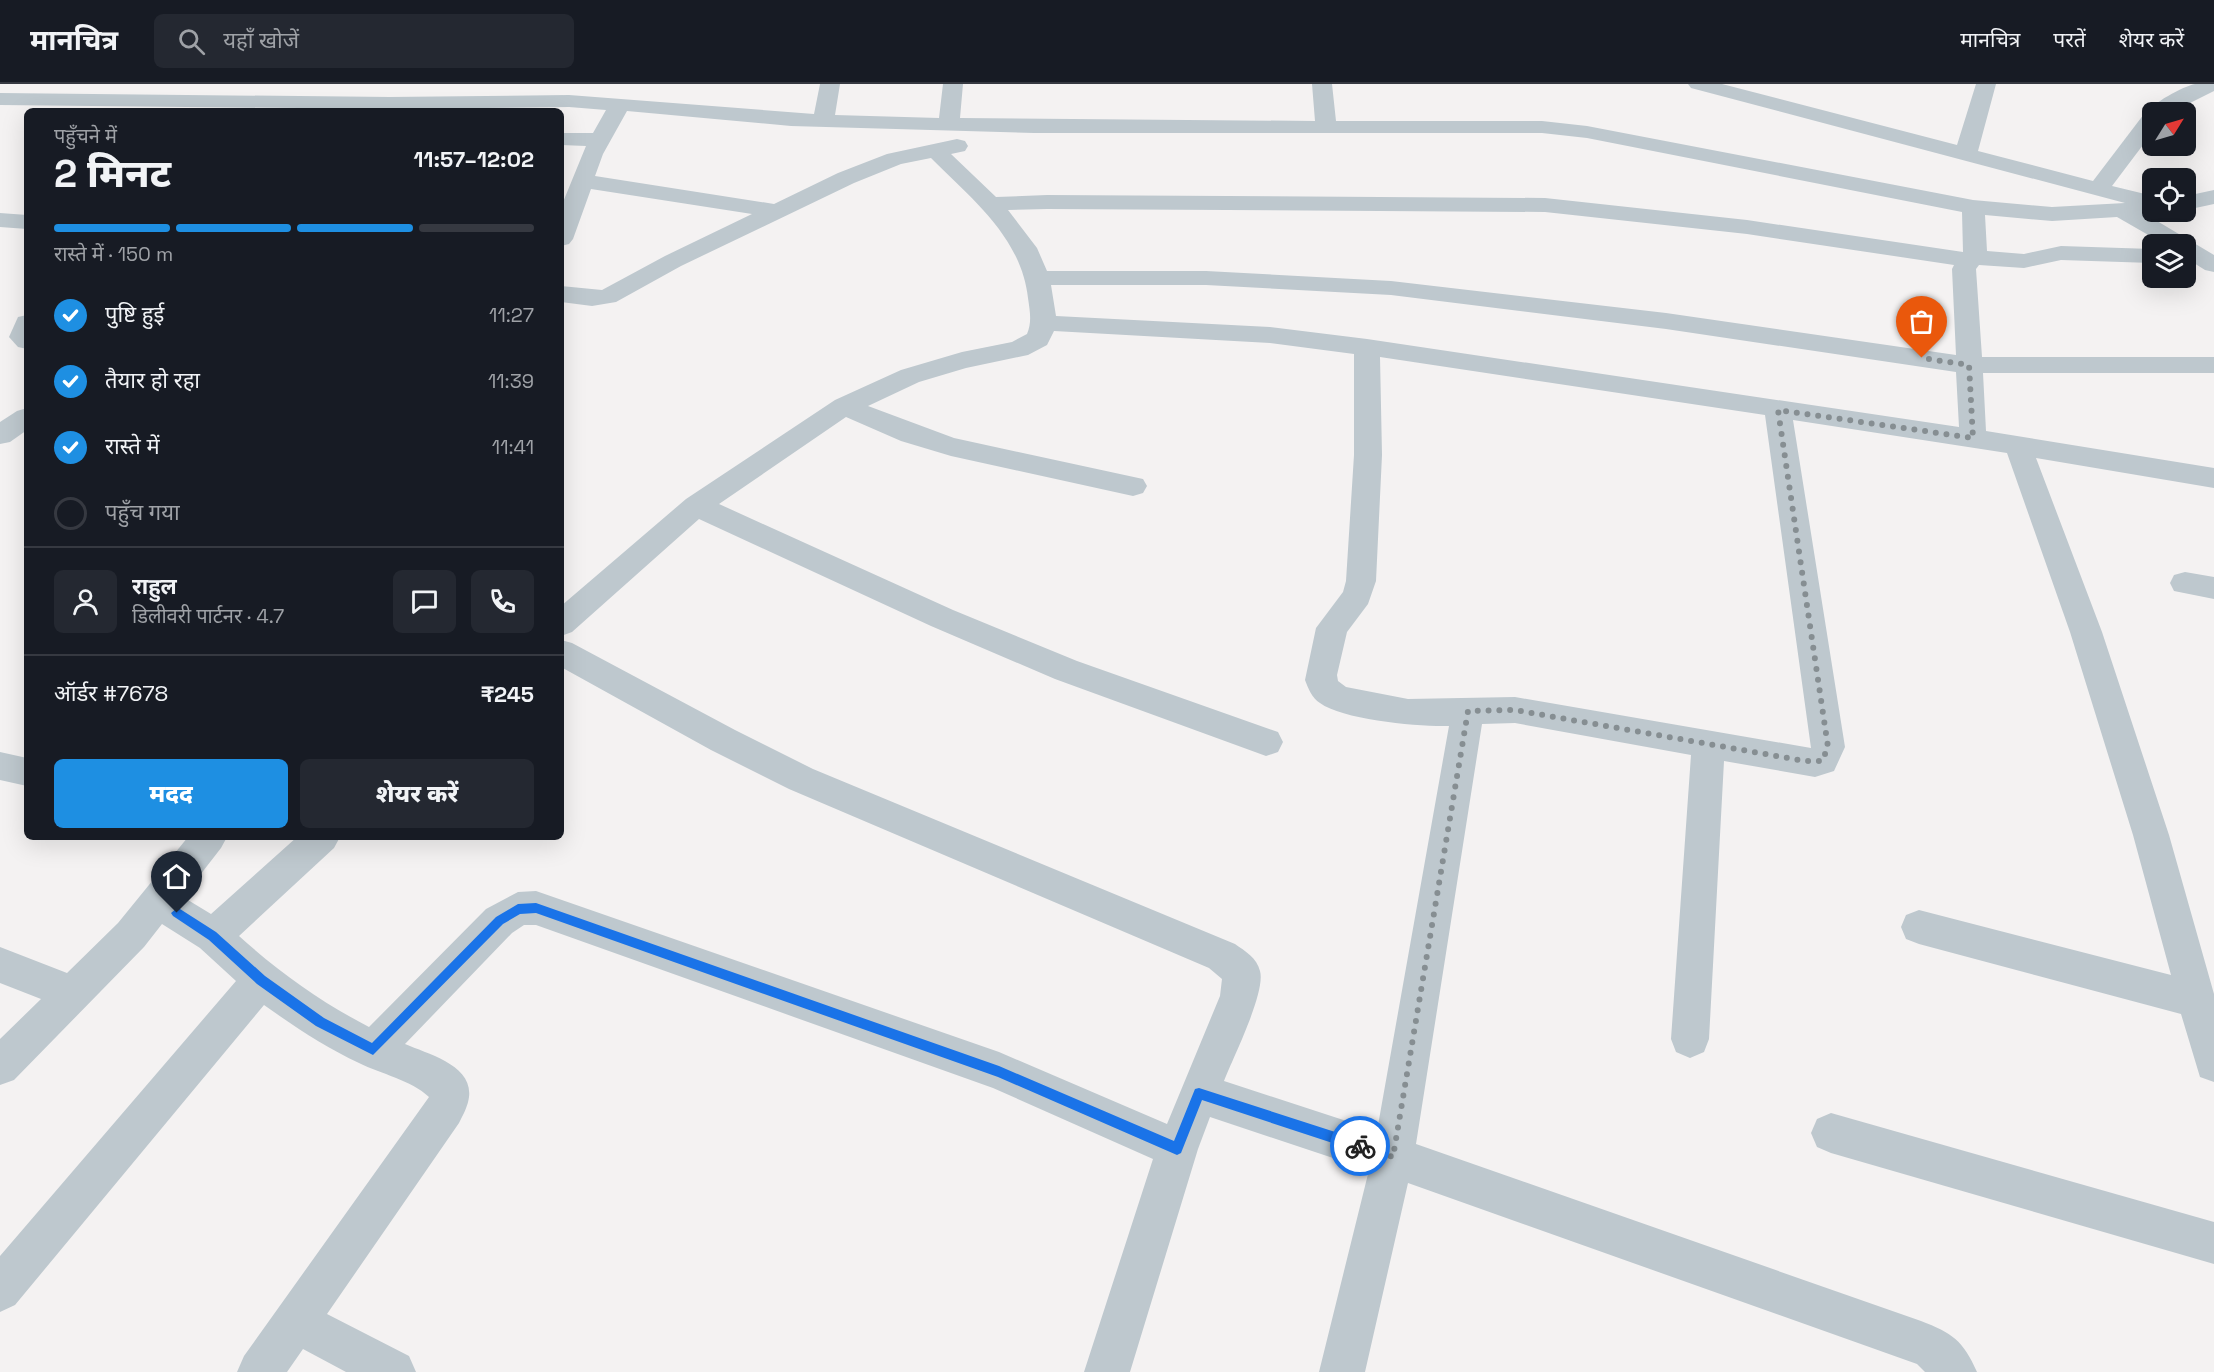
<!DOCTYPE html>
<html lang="hi">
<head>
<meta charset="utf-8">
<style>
	:root { --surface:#171b24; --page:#242831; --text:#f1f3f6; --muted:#9ea1a6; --line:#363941; --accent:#1e8fe2 }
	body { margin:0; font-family:"Space Grotesk","Noto Sans Devanagari",sans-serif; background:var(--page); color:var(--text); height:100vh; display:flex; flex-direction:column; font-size:22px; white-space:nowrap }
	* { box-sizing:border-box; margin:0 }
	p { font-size:20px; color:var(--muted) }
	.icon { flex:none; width:33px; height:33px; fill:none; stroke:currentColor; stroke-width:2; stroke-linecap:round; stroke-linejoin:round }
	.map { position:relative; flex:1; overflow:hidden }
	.drawer { position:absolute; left:24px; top:24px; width:540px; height:732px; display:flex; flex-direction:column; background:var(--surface); border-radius:9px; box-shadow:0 6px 24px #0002 }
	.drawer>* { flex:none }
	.needle { width:39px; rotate:53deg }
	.tools { position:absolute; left:2142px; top:18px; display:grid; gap:12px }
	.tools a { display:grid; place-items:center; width:54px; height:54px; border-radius:9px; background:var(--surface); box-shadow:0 6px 24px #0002; font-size:30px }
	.pin { position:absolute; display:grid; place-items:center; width:51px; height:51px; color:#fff; margin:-62px -26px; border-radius:50% 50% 50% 0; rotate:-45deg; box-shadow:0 0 6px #0007 }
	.pin .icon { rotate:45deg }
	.courier { position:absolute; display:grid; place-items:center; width:60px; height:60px; margin:-30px; border:4px solid #1a73e8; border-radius:50%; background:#fff; color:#222; box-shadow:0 2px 8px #0007 }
	.summary em { font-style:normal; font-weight:800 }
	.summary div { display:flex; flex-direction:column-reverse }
	.summary { display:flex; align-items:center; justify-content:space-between; height:102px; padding:0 30px }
	h1 { font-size:39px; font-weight:800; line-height:45px }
	.bar { display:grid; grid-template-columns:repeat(4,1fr); gap:9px 6px; align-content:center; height:72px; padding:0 30px }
	.bar i { height:8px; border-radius:4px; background:var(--line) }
	.bar .selected { background:var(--accent) }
	.bar p { grid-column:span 4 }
	.line { display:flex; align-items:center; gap:15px; padding:0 30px; border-top:2px solid var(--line) }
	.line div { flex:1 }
	.round { display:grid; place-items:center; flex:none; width:63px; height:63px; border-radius:9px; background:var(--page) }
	ol { padding:0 30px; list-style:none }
	li { display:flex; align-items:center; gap:18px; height:66px }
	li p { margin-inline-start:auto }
	li .icon { padding:6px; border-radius:50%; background:var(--accent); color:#fff; stroke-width:4 }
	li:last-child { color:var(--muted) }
	li i { width:33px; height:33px; border:3px solid var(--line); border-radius:50% }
	.action { display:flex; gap:12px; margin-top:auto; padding:12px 30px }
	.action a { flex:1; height:69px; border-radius:9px; background:var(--accent); color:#fff; font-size:24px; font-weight:800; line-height:69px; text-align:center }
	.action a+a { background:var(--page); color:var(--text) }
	header { display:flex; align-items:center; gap:36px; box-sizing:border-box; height:84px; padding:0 30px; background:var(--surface); border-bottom:2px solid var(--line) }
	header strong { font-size:28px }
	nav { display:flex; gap:33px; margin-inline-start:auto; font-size:21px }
	.search { width:420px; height:54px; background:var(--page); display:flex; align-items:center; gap:15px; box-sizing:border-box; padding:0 21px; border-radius:9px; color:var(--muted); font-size:22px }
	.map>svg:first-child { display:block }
</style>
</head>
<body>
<header>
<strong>मानचित्र</strong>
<div class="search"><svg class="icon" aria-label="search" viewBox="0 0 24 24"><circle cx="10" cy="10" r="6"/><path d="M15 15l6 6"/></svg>यहाँ खोजें</div>
<nav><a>मानचित्र</a><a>परतें</a><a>शेयर करें</a></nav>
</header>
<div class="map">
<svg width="2214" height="1288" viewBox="0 0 2214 1288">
	<rect width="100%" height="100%" fill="#f4f2f2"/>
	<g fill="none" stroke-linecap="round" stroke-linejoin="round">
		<!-- street -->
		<g fill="#bec8ce" fill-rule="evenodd">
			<path d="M820 0H840L835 31 939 34 943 0H963L960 34 1315 37 1312 0H1332L1336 37H1542L1587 42 1973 116 2052 123 2125 119 1691 4 1688 0H1722L1957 61 1976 0H1996L1978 67 2093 97 2144 30 2148 29C2150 20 2184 2 2195 0 2201 0 2208 0 2214 0V7L2172 28H2152V49L2112 102 2145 110 2148 115 2147 117H2152V128H2161L2147 131 2214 171V188L2205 186 2186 174V160H2164L2117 133 2052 137 1985 131 1987 167 2024 170 2061 162 2152 165V179L2061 176 2024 184 1979 181 1976 185 1982 273H2214V289H1983L1986 347 2214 384V404L2036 374 2102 548 2169 751 2214 910V998L2200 993 2181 930 1919 860 1906 855 1901 843 1906 831 1919 826 2171 891 2133 751 2070 548 2007 369 1793 336 1845 663 1834 687 1815 693 1724 677 1709 955 1704 968 1690 974 1676 968 1671 955 1691 671 1515 639 1482 640 1416 1060 1921 1237C1952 1249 1963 1256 1977 1288H1925L1917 1280 1408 1099 1365 1288H1319L1369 1086 1210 1033 1198 1065 1130 1288H1084L1153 1075 993 1004 536 841H524L512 849 405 960C428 970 473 981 469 1013 468 1022 463 1031 459 1039L327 1230 409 1272 416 1288H346L303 1265 287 1288H237L244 1272 429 1013C411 996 381 990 359 979 325 963 295 943 264 921L15 1221 0 1228V1172L236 897 200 864 162 840 144 863 14 996 0 1001V955L41 915 0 899V863L67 889 118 839 188 753H227L221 764 183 813 211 830 297 753H340L334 764 239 852C279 888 321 918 369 943L486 825 518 808 536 807 999 968 1167 1040 1220 912 1222 895 1209 884 789 705 711 666 561 583V556L572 559 735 646 813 685 1235 860C1245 867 1257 874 1260 887 1266 908 1233 974 1224 997L1377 1047 1449 642C1420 643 1343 636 1320 619 1312 614 1308 604 1305 596L1316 544 1343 508 1346 497 1354 371V270L1270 259 1054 247 1047 261 1028 271 966 284 919 298 868 322 954 354 1143 395 1147 402 1143 409 1133 412 951 372 901 357 846 333 719 420 953 526 1077 577 1278 648 1283 658 1278 668 1266 672 1055 595 931 542 699 435 572 548 561 552V522L686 415 835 316 901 286 962 268 1012 258 1027 250C1032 238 1030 228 1028 214 1021 153 972 115 931 74L901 80 854 99 681 182 616 218 592 222 561 218V202L602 206 665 172 752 130 591 105 573 155 569 160 561 162V123L586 62 561 61V49H593L606 26 569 23 390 25 0 21V9L390 13 569 11 814 30ZM627 27 791 42 1034 49H1542L1587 54 1962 128 1963 168 1747 136 1545 114 1047 111 996 113 951 70 965 67 968 62 965 57 957 55 887 70 838 89 774 120 595 92 603 70ZM1047 125 1545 128 1747 150 1954 181 1952 185 1956 271 1666 229 1391 197 1206 187H1047L1037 164 1008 126ZM1051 201H1206L1391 211 1666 245 1956 288 1959 343 1367 255 1270 243 1056 232ZM1380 273 1765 331 1811 664 1515 613 1408 615 1346 603 1338 597 1337 591 1347 548 1368 520 1376 497 1382 371Z"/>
			<polygon points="2214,106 2214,120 2186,126 2186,112"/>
			<polygon points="0,129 27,131 27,145 0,143"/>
			<polygon points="27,231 27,265 18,263 9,253 18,233"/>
			<polygon points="27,324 27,346 10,358 0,360 0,338 17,327"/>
			<polygon points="2185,488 2214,493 2214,515 2174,507 2170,499 2174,491"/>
			<polygon points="0,668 27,674 27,702 0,696"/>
			<polygon points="1831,1029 2214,1138 2214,1180 1831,1069 1817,1063 1811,1049 1817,1035"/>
		</g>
	</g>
	<!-- route -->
	<polygon fill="#1a73e8" points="536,819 999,982 1174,1057 1195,1005 1199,1004 1360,1056 1366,1062 1360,1068 1202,1016 1181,1069 1177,1071 998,993 536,829 520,830 503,840 373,971 316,942 257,900 209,856 173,832 171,829 177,824 180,825 216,848 265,892 324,934 372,959 496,833 518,820"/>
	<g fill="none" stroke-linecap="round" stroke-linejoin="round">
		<!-- done -->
		<polyline stroke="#868e92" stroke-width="6" stroke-dasharray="0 10.8" points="1360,1062 1393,1073 1468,627 1515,626 1805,677 1822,677 1828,663 1778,326 1973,354 1969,281 1922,274"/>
	</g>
</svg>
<div class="tools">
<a><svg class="needle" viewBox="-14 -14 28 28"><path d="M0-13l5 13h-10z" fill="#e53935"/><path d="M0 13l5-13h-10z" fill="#9ea1a6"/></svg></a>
<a><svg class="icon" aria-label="locate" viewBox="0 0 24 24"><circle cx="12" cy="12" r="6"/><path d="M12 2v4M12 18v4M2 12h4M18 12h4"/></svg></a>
<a><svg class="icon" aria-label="layers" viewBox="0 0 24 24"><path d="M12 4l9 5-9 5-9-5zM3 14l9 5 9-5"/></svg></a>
</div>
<div class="pin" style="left:1922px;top:274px;background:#ea580c"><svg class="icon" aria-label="bag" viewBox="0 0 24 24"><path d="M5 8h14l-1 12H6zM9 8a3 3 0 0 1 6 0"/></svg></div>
<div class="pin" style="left:177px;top:829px;background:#1f2937"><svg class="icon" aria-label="home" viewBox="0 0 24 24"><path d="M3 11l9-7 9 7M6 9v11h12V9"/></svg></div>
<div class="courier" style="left:1360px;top:1062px"><svg class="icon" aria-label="bike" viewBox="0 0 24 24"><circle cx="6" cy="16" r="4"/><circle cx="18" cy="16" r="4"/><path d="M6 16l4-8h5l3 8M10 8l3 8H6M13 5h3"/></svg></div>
<section class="drawer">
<div class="summary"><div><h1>2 मिनट</h1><p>पहुँचने में</p></div><em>11:57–12:02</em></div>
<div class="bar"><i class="selected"></i><i class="selected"></i><i class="selected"></i><i></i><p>रास्ते में · 150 m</p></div>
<ol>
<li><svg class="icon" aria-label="check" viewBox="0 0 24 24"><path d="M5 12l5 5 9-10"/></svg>पुष्टि हुई<p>11:27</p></li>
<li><svg class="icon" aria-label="check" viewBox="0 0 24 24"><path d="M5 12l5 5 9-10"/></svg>तैयार हो रहा<p>11:39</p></li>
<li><svg class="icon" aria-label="check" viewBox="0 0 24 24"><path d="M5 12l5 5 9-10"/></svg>रास्ते में<p>11:41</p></li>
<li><i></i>पहुँच गया</li>
</ol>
<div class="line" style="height:108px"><a class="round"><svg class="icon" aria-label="person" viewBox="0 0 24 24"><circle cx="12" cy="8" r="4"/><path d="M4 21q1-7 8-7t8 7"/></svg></a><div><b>राहुल</b><p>डिलीवरी पार्टनर · 4.7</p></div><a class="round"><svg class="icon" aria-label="chat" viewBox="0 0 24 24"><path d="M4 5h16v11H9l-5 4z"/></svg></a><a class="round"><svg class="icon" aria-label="phone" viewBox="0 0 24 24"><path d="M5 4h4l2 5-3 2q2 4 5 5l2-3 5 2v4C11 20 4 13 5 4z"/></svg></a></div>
<div class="line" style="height:78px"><div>ऑर्डर #7678</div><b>₹245</b></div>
<div class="action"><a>मदद</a><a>शेयर करें</a></div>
</section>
</div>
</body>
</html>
